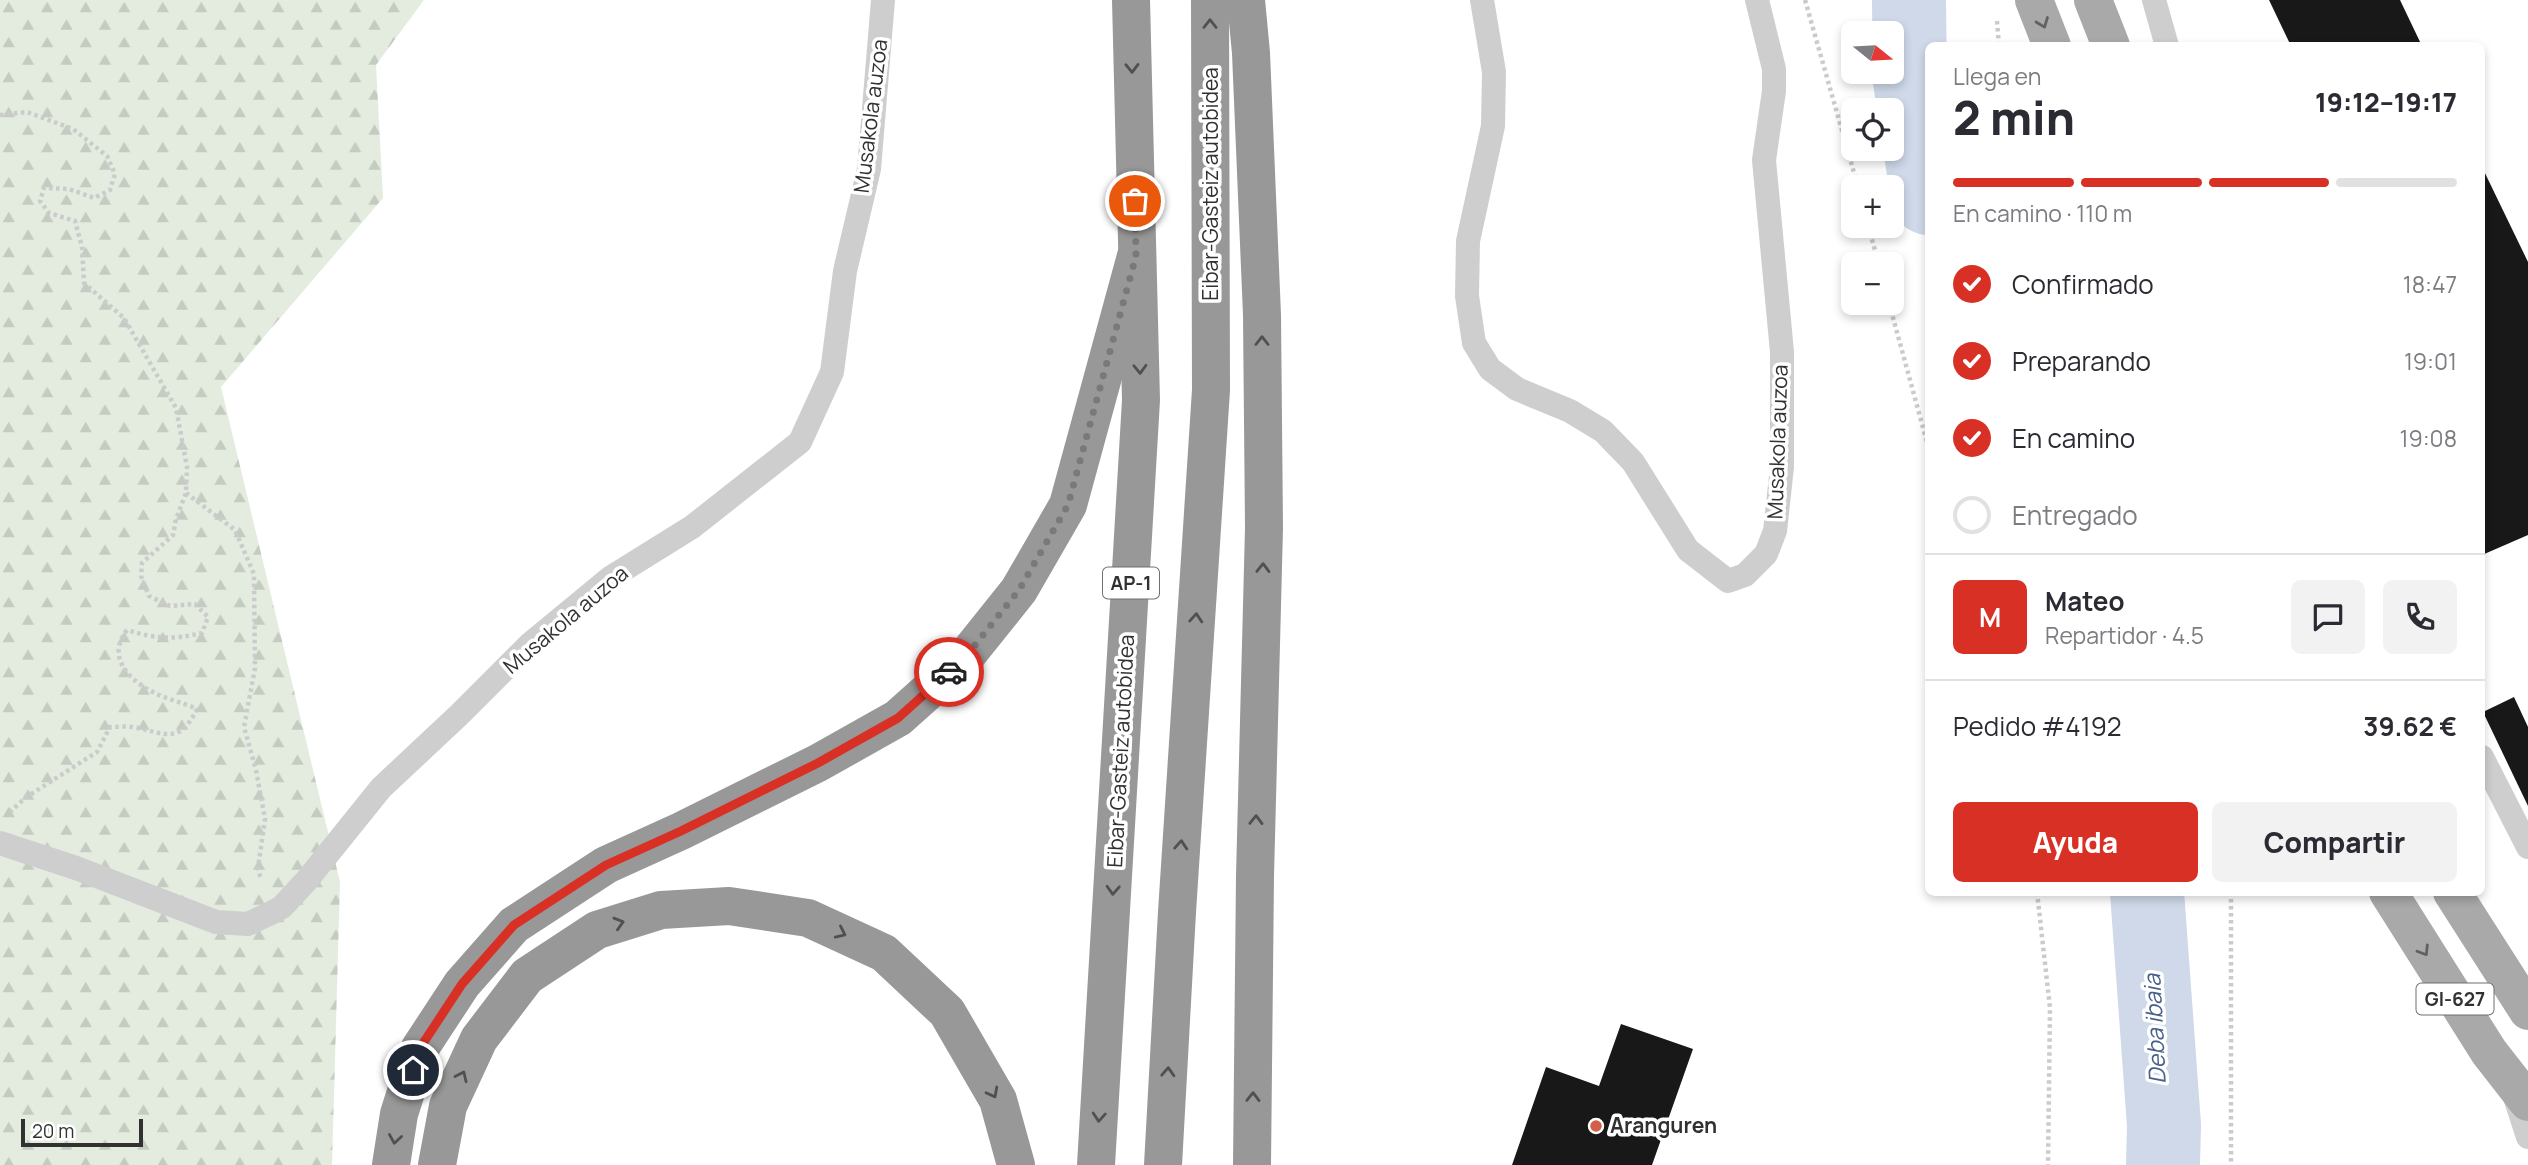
<!DOCTYPE html>
<html lang="es">
<head>
<meta charset="utf-8">
<style>
	:root { --surface:#fff; --page:#f2f2f3; --text:#2b2b33; --muted:#7c7c81; --line:#e1e1e2; --accent:#d93025 }
	body { margin:0; font-family:Manrope,sans-serif; background:var(--page); color:var(--text); height:100vh; display:flex; flex-direction:column; font-size:26px; white-space:nowrap }
	* { box-sizing:border-box; margin:0 }
	p { font-size:23px; color:var(--muted) }
	.icon { flex:none; width:38px; height:38px; fill:none; stroke:currentColor; stroke-width:2; stroke-linecap:round; stroke-linejoin:round }
	.map { position:relative; flex:1; overflow:hidden }
	.details { position:absolute; left:1925px; top:42px; width:560px; height:854px; display:flex; flex-direction:column; background:var(--surface); border-radius:10px; box-shadow:0 4px 10px #0003 }
	.details>* { flex:none }
	.needle { width:46px; rotate:108deg }
	.fabs { position:absolute; left:1841px; top:21px; display:grid; gap:14px }
	.fabs a { display:grid; place-items:center; width:63px; height:63px; border-radius:10px; background:var(--surface); box-shadow:0 4px 10px #0003; font-size:35px }
	.scale { position:absolute; left:21px; bottom:18px; width:122px; box-sizing:border-box; padding-left:7px; border:4px solid #313131; border-top:0; font-size:19px; line-height:24px; white-space:nowrap; color:#313131; -webkit-text-stroke:5px #fff; paint-order:stroke }
	.pin { position:absolute; display:grid; place-items:center; width:60px; height:60px; color:#fff; margin:-30px; border:4px solid #fff; border-radius:50%; box-shadow:0 2px 7px #0007 }
	.courier { position:absolute; display:grid; place-items:center; width:70px; height:70px; margin:-35px; border:5px solid #d93025; border-radius:50%; background:#fff; color:#222; box-shadow:0 2px 9px #0007 }
	.summary em { font-style:normal; font-weight:800 }
	.summary div { display:flex; flex-direction:column-reverse }
	.summary { display:flex; align-items:center; justify-content:space-between; height:119px; padding:0 28px }
	h1 { font-size:46px; font-weight:800; line-height:52px }
	.bar { display:grid; grid-template-columns:repeat(4,1fr); gap:10px 7px; align-content:center; height:84px; padding:0 28px }
	.bar i { height:9px; border-radius:5px; background:var(--line) }
	.bar .active { background:var(--accent) }
	.bar p { grid-column:span 4 }
	.line { display:flex; align-items:center; gap:18px; padding:0 28px; border-top:2px solid var(--line) }
	.line div { flex:1 }
	.round { display:grid; place-items:center; flex:none; width:74px; height:74px; border-radius:10px; background:var(--page) }
	ol { padding:0 28px; list-style:none }
	li { display:flex; align-items:center; gap:21px; height:77px }
	li p { margin-inline-start:auto }
	li .icon { padding:7px; border-radius:50%; background:var(--accent); color:#fff; stroke-width:4 }
	li:last-child { color:var(--muted) }
	li i { width:38px; height:38px; border:4px solid var(--line); border-radius:50% }
	.primary-button { display:flex; gap:14px; margin-top:auto; padding:14px 28px }
	.primary-button a { flex:1; height:80px; border-radius:10px; background:var(--accent); color:#fff; font-size:28px; font-weight:800; line-height:80px; text-align:center }
	.primary-button a+a { background:var(--page); color:var(--text) }
	.map>svg:first-child { display:block }
</style>
</head>
<body>
<div class="map">
<svg width="2528" height="1165" viewBox="0 0 2528 1165">
	<defs>
		<pattern id="forest-firs" width="22" height="20" patternUnits="userSpaceOnUse" patternTransform="scale(1.75)"><rect width="22" height="20" fill="#e4ece0"/><path d="M5 1l3.5 6h-7zM16 11l3.5 6h-7z" fill="#c4cbc1"/></pattern>
	</defs>
	<rect width="100%" height="100%" fill="#fff"/>
	<!-- forest -->
	<polygon fill="url(#forest-firs)" points="0,0 424,0 376,65 383,198 221,387 340,882 332,1165 0,1165"/>
	<g fill="none" stroke-linecap="round" stroke-linejoin="round">
		<!-- river -->
		<g stroke="#cfd9e9" stroke-width="74">
			<polyline points="1909,0 1910,81 1928,198"/>
			<polyline points="2147,892 2164,1125 2163,1165"/>
		</g>
	</g>
	<!-- building -->
	<g fill="#181818">
		<polygon points="2269,0 2400,0 2422,46 2291,46"/>
		<polygon points="2482,167 2528,262 2528,535 2482,555"/>
		<polygon points="2514,697 2528,727 2528,806 2483,712"/>
		<polygon points="1621,1024 1693,1049 1652,1165 1512,1165 1546,1067 1599,1086"/>
	</g>
	<g fill="none" stroke-linecap="round" stroke-linejoin="round">
		<!-- path -->
		<g stroke="#cbcbcb" stroke-width="4.5" stroke-dasharray="3.5 3.5" stroke-linecap="butt">
			<polyline points="1805,0 1858,187"/>
			<polyline points="1997,21 1999,46"/>
			<path d="M0 115 27 112 73 129 107 156 115 174 110 190 94 198 69 189 44 188 40 201 49 213 75 221 82 247 84 283 124 318 176 408 187 467 186 493 176 519 173 535 142 563 141 576 149 596 170 606 195 604 208 617 202 633C172 640 156 639 127 630 107 655 126 678 151 691 165 699 182 702 197 709 178 747 165 732 132 727 126 726 117 727 110 727L97 752 25 798 11 811"/>
			<polyline points="1868,226 1879,264"/>
			<polyline points="1889,303 1928,446"/>
			<polyline points="186,493 235,530 254,574 255,668 244,727 256,770 265,819 258,868 261,880"/>
			<polyline points="2037,892 2050,1008 2048,1165"/>
			<polyline points="2231,892 2231,1165"/>
		</g>
		<!-- service -->
		<g stroke="#cecece" stroke-width="24">
			<polyline points="1482,0 1494,72 1493,126 1468,241 1467,296 1474,343 1490,369 1517,389 1570,411 1603,431 1633,462 1688,550 1728,581 1745,575 1766,554 1775,531 1782,467 1782,352 1764,160 1774,91 1774,69 1757,0"/>
			<polyline points="2154,0 2167,46"/>
			<polyline points="2482,757 2528,847"/>
			<polyline points="0,843 76,868 216,922 248,924 271,913 282,907 307,880 381,788 460,714 530,644 610,578 692,527 800,442 832,372 845,271 869,169 883,0"/>
			<polyline points="2512,1088 2528,1137"/>
		</g>
		<!-- primary -->
		<g stroke="#a9a9a9" stroke-width="38">
			<polyline points="2034,0 2052,46"/>
			<polyline points="2093,0 2111,46"/>
			<polyline points="2388,892 2489,1052 2528,1102"/>
			<polyline points="2452,892 2528,1011"/>
		</g>
		<!-- motorway -->
		<g stroke="#989898" stroke-width="38">
			<polyline points="1246,0 1251,53 1262,315 1264,528 1255,876 1252,1165"/>
			<polyline points="391,1165 399,1114 420,1048 462,984 514,925 606,865 681,831 818,763 898,718 963,660 1019,590 1068,505 1136,256"/>
			<polyline points="437,1165 448,1106 479,1039 527,976 597,930 661,910 729,906 808,918 884,953 947,1012 998,1100 1016,1165"/>
			<polyline points="1096,1165 1141,400 1131,0"/>
			<polyline points="1163,1165 1177,912 1211,390 1210,0"/>
		</g>
	</g>
	<!-- one-way arrows -->
	<defs><path id="oneway-chevron" d="M-2-3.5L2.5 0L-2 3.5" fill="none" stroke-width="1.6" stroke-linecap="round" stroke-linejoin="round" transform="scale(1.75)"/></defs>
	<g stroke="#616161">
		<use href="#oneway-chevron" transform="translate(2043 23) rotate(69)"/>
		<use href="#oneway-chevron" transform="translate(2424 951) rotate(58)"/>
	</g>
	<g stroke="#505050">
		<use href="#oneway-chevron" transform="translate(1210 24) rotate(-90)"/>
		<use href="#oneway-chevron" transform="translate(1132 68) rotate(89)"/>
		<use href="#oneway-chevron" transform="translate(1262 341) rotate(-90)"/>
		<use href="#oneway-chevron" transform="translate(1140 369) rotate(88)"/>
		<use href="#oneway-chevron" transform="translate(1263 568) rotate(-89)"/>
		<use href="#oneway-chevron" transform="translate(1196 618) rotate(-86)"/>
		<use href="#oneway-chevron" transform="translate(1256 820) rotate(-89)"/>
		<use href="#oneway-chevron" transform="translate(1181 845) rotate(-86)"/>
		<use href="#oneway-chevron" transform="translate(1113 890) rotate(93)"/>
		<use href="#oneway-chevron" transform="translate(619 923) rotate(-17)"/>
		<use href="#oneway-chevron" transform="translate(841 933) rotate(25)"/>
		<use href="#oneway-chevron" transform="translate(1168 1072) rotate(-87)"/>
		<use href="#oneway-chevron" transform="translate(462 1076) rotate(-65)"/>
		<use href="#oneway-chevron" transform="translate(993 1093) rotate(62)"/>
		<use href="#oneway-chevron" transform="translate(1253 1097) rotate(-89)"/>
		<use href="#oneway-chevron" transform="translate(1099 1117) rotate(94)"/>
		<use href="#oneway-chevron" transform="translate(395 1139) rotate(99)"/>
	</g>
	<g fill="none" stroke-linecap="round" stroke-linejoin="round">
		<!-- done -->
		<polyline stroke="#797979" stroke-width="7" stroke-dasharray="0 12.6" points="949,672 963,660 1019,590 1068,505 1136,256 1135,201"/>
		<!-- route -->
		<polyline stroke="#d93025" stroke-width="9" points="413,1070 420,1048 462,984 514,925 606,865 681,831 818,763 898,718 949,672"/>
	</g>
	<!-- markers -->
	<circle fill="#d15f49" stroke="#fff" stroke-width="2.5" cx="1596" cy="1126" r="7"/>
	<g text-anchor="middle" stroke-width="7" stroke-linejoin="round" paint-order="stroke">
		<!-- shield labels -->
		<g fill="#fff" stroke="#6f6f6f" stroke-width="2">
			<rect x="1103" y="567.5" width="56" height="31" rx="5"/>
			<rect x="2416.5" y="983.5" width="77" height="31" rx="5"/>
		</g>
		<g font-size="19" font-weight="bold" fill="#313131">
			<text x="1131" y="590">AP-1</text>
			<text x="2455" y="1006">GI-627</text>
		</g>
		<!-- street labels -->
		<g font-size="21" fill="#313131" stroke="#fff">
			<text transform="translate(871 116) rotate(-83)" y="7">Musakola auzoa</text>
			<text transform="translate(1211 184) rotate(-90)" y="7">Eibar-Gasteiz autobidea</text>
			<text transform="translate(1778 442) rotate(-88)" y="7">Musakola auzoa</text>
			<text transform="translate(566 620) rotate(-40)" y="7">Musakola auzoa</text>
			<text transform="translate(1121 751) rotate(-87)" y="7">Eibar-Gasteiz autobidea</text>
		</g>
		<!-- poi labels -->
		<g font-size="21" font-weight="bold" fill="#313131" stroke="#fff" text-anchor="start">
			<text x="1610" y="1133">Aranguren</text>
		</g>
		<!-- water labels -->
		<g font-size="23" font-style="italic" fill="#47618a" stroke="#fff">
			<text transform="translate(2155 1029) rotate(-93)" y="8">Deba ibaia</text>
		</g>
	</g>
</svg>
<div class="fabs">
<a><svg class="needle" viewBox="-14 -14 28 28"><path d="M0-13l5 13h-10z" fill="#e53935"/><path d="M0 13l5-13h-10z" fill="#7c7c81"/></svg></a>
<a><svg class="icon" aria-label="locate" viewBox="0 0 24 24"><circle cx="12" cy="12" r="6"/><path d="M12 2v4M12 18v4M2 12h4M18 12h4"/></svg></a>
<a>+</a>
<a>−</a>
</div>
<div class="scale">20 m</div>
<div class="pin" style="left:1135px;top:201px;background:#ea580c"><svg class="icon" aria-label="bag" viewBox="0 0 24 24"><path d="M5 8h14l-1 12H6zM9 8a3 3 0 0 1 6 0"/></svg></div>
<div class="pin" style="left:413px;top:1070px;background:#1f2937"><svg class="icon" aria-label="home" viewBox="0 0 24 24"><path d="M3 11l9-7 9 7M6 9v11h12V9"/></svg></div>
<div class="courier" style="left:949px;top:672px"><svg class="icon" aria-label="car" viewBox="0 0 24 24"><path d="M5 17H2v-5l4-1 3-4h7l3 4 3 1v5h-3M9 17h6M6 11h13"/><circle cx="7" cy="17" r="2"/><circle cx="17" cy="17" r="2"/></svg></div>
<section class="details">
<div class="summary"><div><h1>2 min</h1><p>Llega en</p></div><em>19:12–19:17</em></div>
<div class="bar"><i class="active"></i><i class="active"></i><i class="active"></i><i></i><p>En camino · 110 m</p></div>
<ol>
<li><svg class="icon" aria-label="check" viewBox="0 0 24 24"><path d="M5 12l5 5 9-10"/></svg>Confirmado<p>18:47</p></li>
<li><svg class="icon" aria-label="check" viewBox="0 0 24 24"><path d="M5 12l5 5 9-10"/></svg>Preparando<p>19:01</p></li>
<li><svg class="icon" aria-label="check" viewBox="0 0 24 24"><path d="M5 12l5 5 9-10"/></svg>En camino<p>19:08</p></li>
<li><i></i>Entregado</li>
</ol>
<div class="line" style="height:126px"><b class="round" style="background:var(--accent);color:#fff">M</b><div><b>Mateo</b><p>Repartidor · 4.5</p></div><a class="round"><svg class="icon" aria-label="chat" viewBox="0 0 24 24"><path d="M4 5h16v11H9l-5 4z"/></svg></a><a class="round"><svg class="icon" aria-label="phone" viewBox="0 0 24 24"><path d="M5 4h4l2 5-3 2q2 4 5 5l2-3 5 2v4C11 20 4 13 5 4z"/></svg></a></div>
<div class="line" style="height:91px"><div>Pedido #4192</div><b>39.62 €</b></div>
<div class="primary-button"><a>Ayuda</a><a>Compartir</a></div>
</section>
</div>
</body>
</html>
